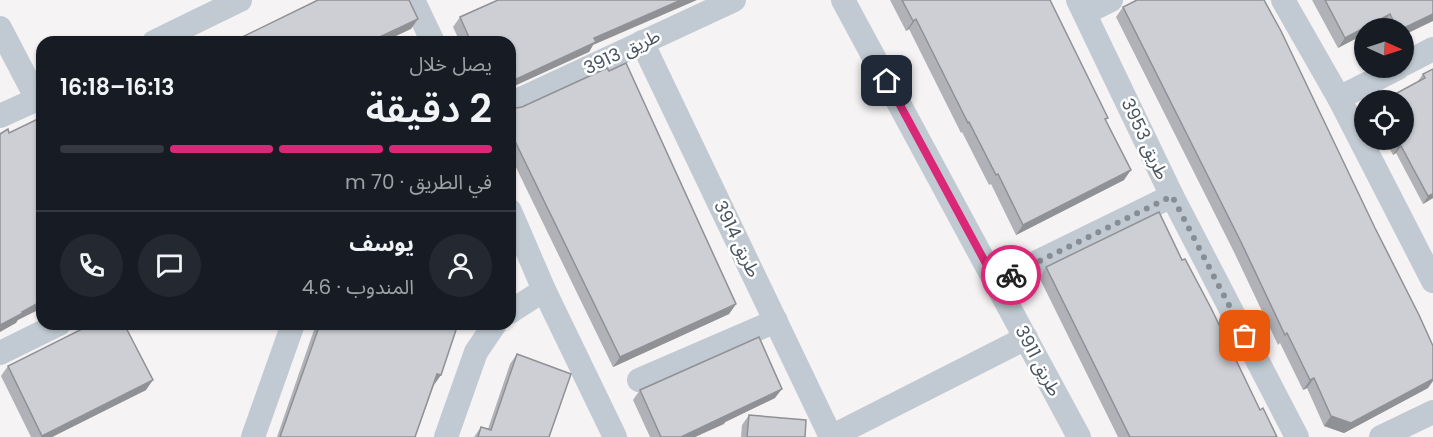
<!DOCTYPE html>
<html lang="ar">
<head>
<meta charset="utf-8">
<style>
	:root { --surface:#171b24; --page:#242831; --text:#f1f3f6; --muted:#9ea1a6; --line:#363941; --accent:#db2777 }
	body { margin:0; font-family:Poppins,"Noto Sans Arabic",sans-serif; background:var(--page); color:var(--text); direction:rtl; height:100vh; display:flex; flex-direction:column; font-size:22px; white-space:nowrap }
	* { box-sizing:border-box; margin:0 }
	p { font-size:20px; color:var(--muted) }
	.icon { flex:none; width:33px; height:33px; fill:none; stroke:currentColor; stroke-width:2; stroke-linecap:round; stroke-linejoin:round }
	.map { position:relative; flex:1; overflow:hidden; direction:ltr }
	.details { position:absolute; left:36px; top:36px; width:480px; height:294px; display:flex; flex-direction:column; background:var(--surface); border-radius:18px; box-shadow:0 2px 4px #0004; direction:rtl }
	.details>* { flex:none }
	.needle { width:39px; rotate:93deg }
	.tools { position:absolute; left:1354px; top:18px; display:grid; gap:12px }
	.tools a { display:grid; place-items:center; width:60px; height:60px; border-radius:50%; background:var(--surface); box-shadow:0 2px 4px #0004; font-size:30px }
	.pin { position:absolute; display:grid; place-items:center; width:51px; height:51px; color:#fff; margin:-26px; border-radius:12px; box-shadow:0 3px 9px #0006 }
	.courier { position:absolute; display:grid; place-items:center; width:60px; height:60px; margin:-30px; border:4px solid #db2777; border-radius:50%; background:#fff; color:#222; box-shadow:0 2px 8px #0007 }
	.headline em { font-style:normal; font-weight:600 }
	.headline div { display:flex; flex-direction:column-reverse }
	.headline { display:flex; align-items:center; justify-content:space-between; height:102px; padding:0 24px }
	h1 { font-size:39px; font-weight:600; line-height:45px }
	.bar { display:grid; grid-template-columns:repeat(4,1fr); gap:9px 6px; align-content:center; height:72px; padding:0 24px }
	.bar i { height:8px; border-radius:4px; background:var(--line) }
	.bar .on { background:var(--accent) }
	.bar p { grid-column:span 4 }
	.line { display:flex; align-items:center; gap:15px; padding:0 24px; border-top:2px solid var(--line) }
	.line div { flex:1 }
	.round { display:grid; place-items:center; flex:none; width:63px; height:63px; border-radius:32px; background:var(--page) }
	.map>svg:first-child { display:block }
</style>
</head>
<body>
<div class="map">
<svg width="1433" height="437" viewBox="0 0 1433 437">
	<rect width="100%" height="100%" fill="#f5f3f3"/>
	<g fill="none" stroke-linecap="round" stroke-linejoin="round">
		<!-- minor -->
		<g stroke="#c1cad2" stroke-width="24">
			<polyline points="413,0 433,42"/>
			<polyline points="843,0 1079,437"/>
			<polyline points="1078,0 1172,196 1297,437"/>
			<polyline points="1283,0 1339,98 1433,281"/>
			<polyline points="1085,13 1111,0"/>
			<polyline points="0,28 37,99"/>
			<polyline points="154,42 240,0"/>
			<polyline points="642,42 831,437"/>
			<polyline points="1404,64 1433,49"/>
			<polyline points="1339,98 1398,68"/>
			<polyline points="510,104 734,0"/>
			<polyline points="0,116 42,97"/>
			<polyline points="510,211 544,290 615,437"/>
			<polyline points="996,282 1172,196"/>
			<polyline points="510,312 544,290"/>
			<polyline points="0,353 59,324"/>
			<polyline points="639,380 776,321"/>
			<polyline points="253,437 293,324"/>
			<polyline points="446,437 476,352 495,324"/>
			<polyline points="831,437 1026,338"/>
			<polyline points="1381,437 1433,412"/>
		</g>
	</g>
	<!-- wall -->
	<g fill="#b0b2b7">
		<polygon points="890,0 1050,0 1106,121 1124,180 1016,235 991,184 989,185 962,132 961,133 909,29 906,31"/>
		<polygon points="1312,0 1433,0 1404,28 1385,28 1383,24 1375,28 1365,28 1338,48"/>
		<polygon points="1123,7 1428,388 1344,433 1324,426 1307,388 1303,390 1280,343 1278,345 1234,252 1116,17"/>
		<polygon points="460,17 593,45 589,52 510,42 460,42 453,27"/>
		<polygon points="1433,69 1433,198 1423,204 1396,153 1393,155 1385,140 1404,140 1418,81 1423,74"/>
		<polygon points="510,106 736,304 729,314 613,367 510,155"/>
		<polygon points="1182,260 1260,410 1277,437 1118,437 1039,277 1046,267"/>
		<polygon points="316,324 458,324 434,385 415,437 277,437"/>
		<polygon points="517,354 549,437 474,437 481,427 488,429 510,364"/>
		<polygon points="8,366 146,390 52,437 31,437 1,376"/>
		<polygon points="640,390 775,398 695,437 650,437 633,400"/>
		<polygon points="749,415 805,437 741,437 742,425"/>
	</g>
	<!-- shaded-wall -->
	<g fill="#909195">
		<polygon points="681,0 697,0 593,45 589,52 510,88 510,82 594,38"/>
		<polygon points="1390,14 1383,24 1375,28 1365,28 1365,34 1338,48 1345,38"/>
		<polygon points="1433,14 1433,21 1404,35 1404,28"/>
		<polygon points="418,19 411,29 383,42 369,42"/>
		<polygon points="916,19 909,29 906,31 913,21"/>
		<polygon points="1401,146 1396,153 1393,155 1398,147"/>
		<polygon points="1131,170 1124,180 1016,235 1023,225"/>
		<polygon points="1433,194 1433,198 1423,204 1428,196"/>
		<polygon points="42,301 42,308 18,320 16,323 0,332 0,325 22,312"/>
		<polygon points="736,304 729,314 613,367 620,357"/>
		<polygon points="437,374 441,375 434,385"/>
		<polygon points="1314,378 1307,388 1303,390 1310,380"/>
		<polygon points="1433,379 1433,381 1428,388 1344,433 1324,426 1331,416"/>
		<polygon points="153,380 146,390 52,437 41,437 42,436"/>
		<polygon points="782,389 775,398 725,422 724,424 695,437 681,437"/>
	</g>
	<!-- building -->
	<g fill="#cdcfd5" stroke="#909195" stroke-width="1.5">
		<polygon points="318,0 409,0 418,19 369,42 232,42"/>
		<polygon points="498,0 681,0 594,38 596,42 510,82 510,42 471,42 460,17"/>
		<polygon points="902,0 1050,0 1108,118 1105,119 1131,170 1023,225 998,174 996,175 969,122 968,123 916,19 913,21"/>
		<polygon points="1137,0 1264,0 1281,31 1375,228 1419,315 1433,346 1433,379 1351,423 1331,416 1314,378 1310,380 1287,333 1285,335 1241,242 1123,7"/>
		<polygon points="1325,0 1433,0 1433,14 1404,28 1397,28 1390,14 1345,38"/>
		<polygon points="626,63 736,304 620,357 510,131 510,106 516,108 522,107 607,68 609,71"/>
		<polygon points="1433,69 1433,194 1428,196 1401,146 1398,147 1394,140 1404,140 1404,100 1384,100 1425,78 1423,74"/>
		<polygon points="42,117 42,301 22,312 23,313 0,325 0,134 8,129 9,133"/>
		<polygon points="1159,212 1182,260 1185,259 1211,308 1260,410 1263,408 1277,437 1130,437 1046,267"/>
		<polygon points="92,324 124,324 153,380 42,436 8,366"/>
		<polygon points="320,324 458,324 441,375 437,374 415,437 280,437"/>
		<polygon points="759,337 782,389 681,437 661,437 640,390"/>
		<polygon points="517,354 571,374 549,437 478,437 481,427 491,430"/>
		<polygon points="749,415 806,420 805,437 747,437"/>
	</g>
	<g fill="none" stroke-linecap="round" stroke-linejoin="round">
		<!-- done -->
		<polyline stroke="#868d94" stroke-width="6" stroke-dasharray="0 10.8" points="1011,275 1172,196 1245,336"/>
		<!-- route -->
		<polyline stroke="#db2777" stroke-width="8" points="887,81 996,282 1011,275"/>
	</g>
	<g text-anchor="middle" stroke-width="5" stroke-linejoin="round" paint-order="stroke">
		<!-- street labels -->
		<g font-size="18" fill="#4a5661" stroke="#fff">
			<text transform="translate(622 52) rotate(-25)" y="6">طريق 3913</text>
			<text transform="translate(1145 139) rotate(65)" y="6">طريق 3953</text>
			<text transform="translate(737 239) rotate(64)" y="6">طريق 3914</text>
			<text transform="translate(1038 361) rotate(62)" y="6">طريق 3911</text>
		</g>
	</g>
</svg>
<div class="tools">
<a><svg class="needle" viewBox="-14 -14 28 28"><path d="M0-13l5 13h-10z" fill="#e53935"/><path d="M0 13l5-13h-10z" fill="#9ea1a6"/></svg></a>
<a><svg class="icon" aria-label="locate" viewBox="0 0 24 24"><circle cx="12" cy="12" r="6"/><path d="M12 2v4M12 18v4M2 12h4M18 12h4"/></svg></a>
</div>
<div class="pin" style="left:1245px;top:336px;background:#ea580c"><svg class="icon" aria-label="bag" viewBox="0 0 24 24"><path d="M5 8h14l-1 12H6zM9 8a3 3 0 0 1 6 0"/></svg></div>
<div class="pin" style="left:887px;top:81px;background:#1f2937"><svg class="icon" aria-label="home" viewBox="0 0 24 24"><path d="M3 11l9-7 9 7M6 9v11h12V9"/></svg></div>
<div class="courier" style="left:1011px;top:275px"><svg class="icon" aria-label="bike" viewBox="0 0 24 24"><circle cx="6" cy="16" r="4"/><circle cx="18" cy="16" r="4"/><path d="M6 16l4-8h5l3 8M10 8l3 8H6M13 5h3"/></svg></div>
<section class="details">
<div class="headline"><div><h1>2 دقيقة</h1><p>يصل خلال</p></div><em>16:13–16:18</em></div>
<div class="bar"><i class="on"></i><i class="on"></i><i class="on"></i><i></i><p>في الطريق · 70 m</p></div>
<div class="line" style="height:108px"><a class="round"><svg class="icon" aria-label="person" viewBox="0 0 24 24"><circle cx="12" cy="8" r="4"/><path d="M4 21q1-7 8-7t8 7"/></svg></a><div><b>يوسف</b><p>المندوب · 4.6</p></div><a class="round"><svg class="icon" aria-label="chat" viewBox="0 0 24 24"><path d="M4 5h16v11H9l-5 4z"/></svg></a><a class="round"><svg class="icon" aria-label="phone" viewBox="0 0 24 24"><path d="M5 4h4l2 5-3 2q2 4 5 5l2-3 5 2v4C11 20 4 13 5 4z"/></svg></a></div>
</section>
</div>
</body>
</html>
